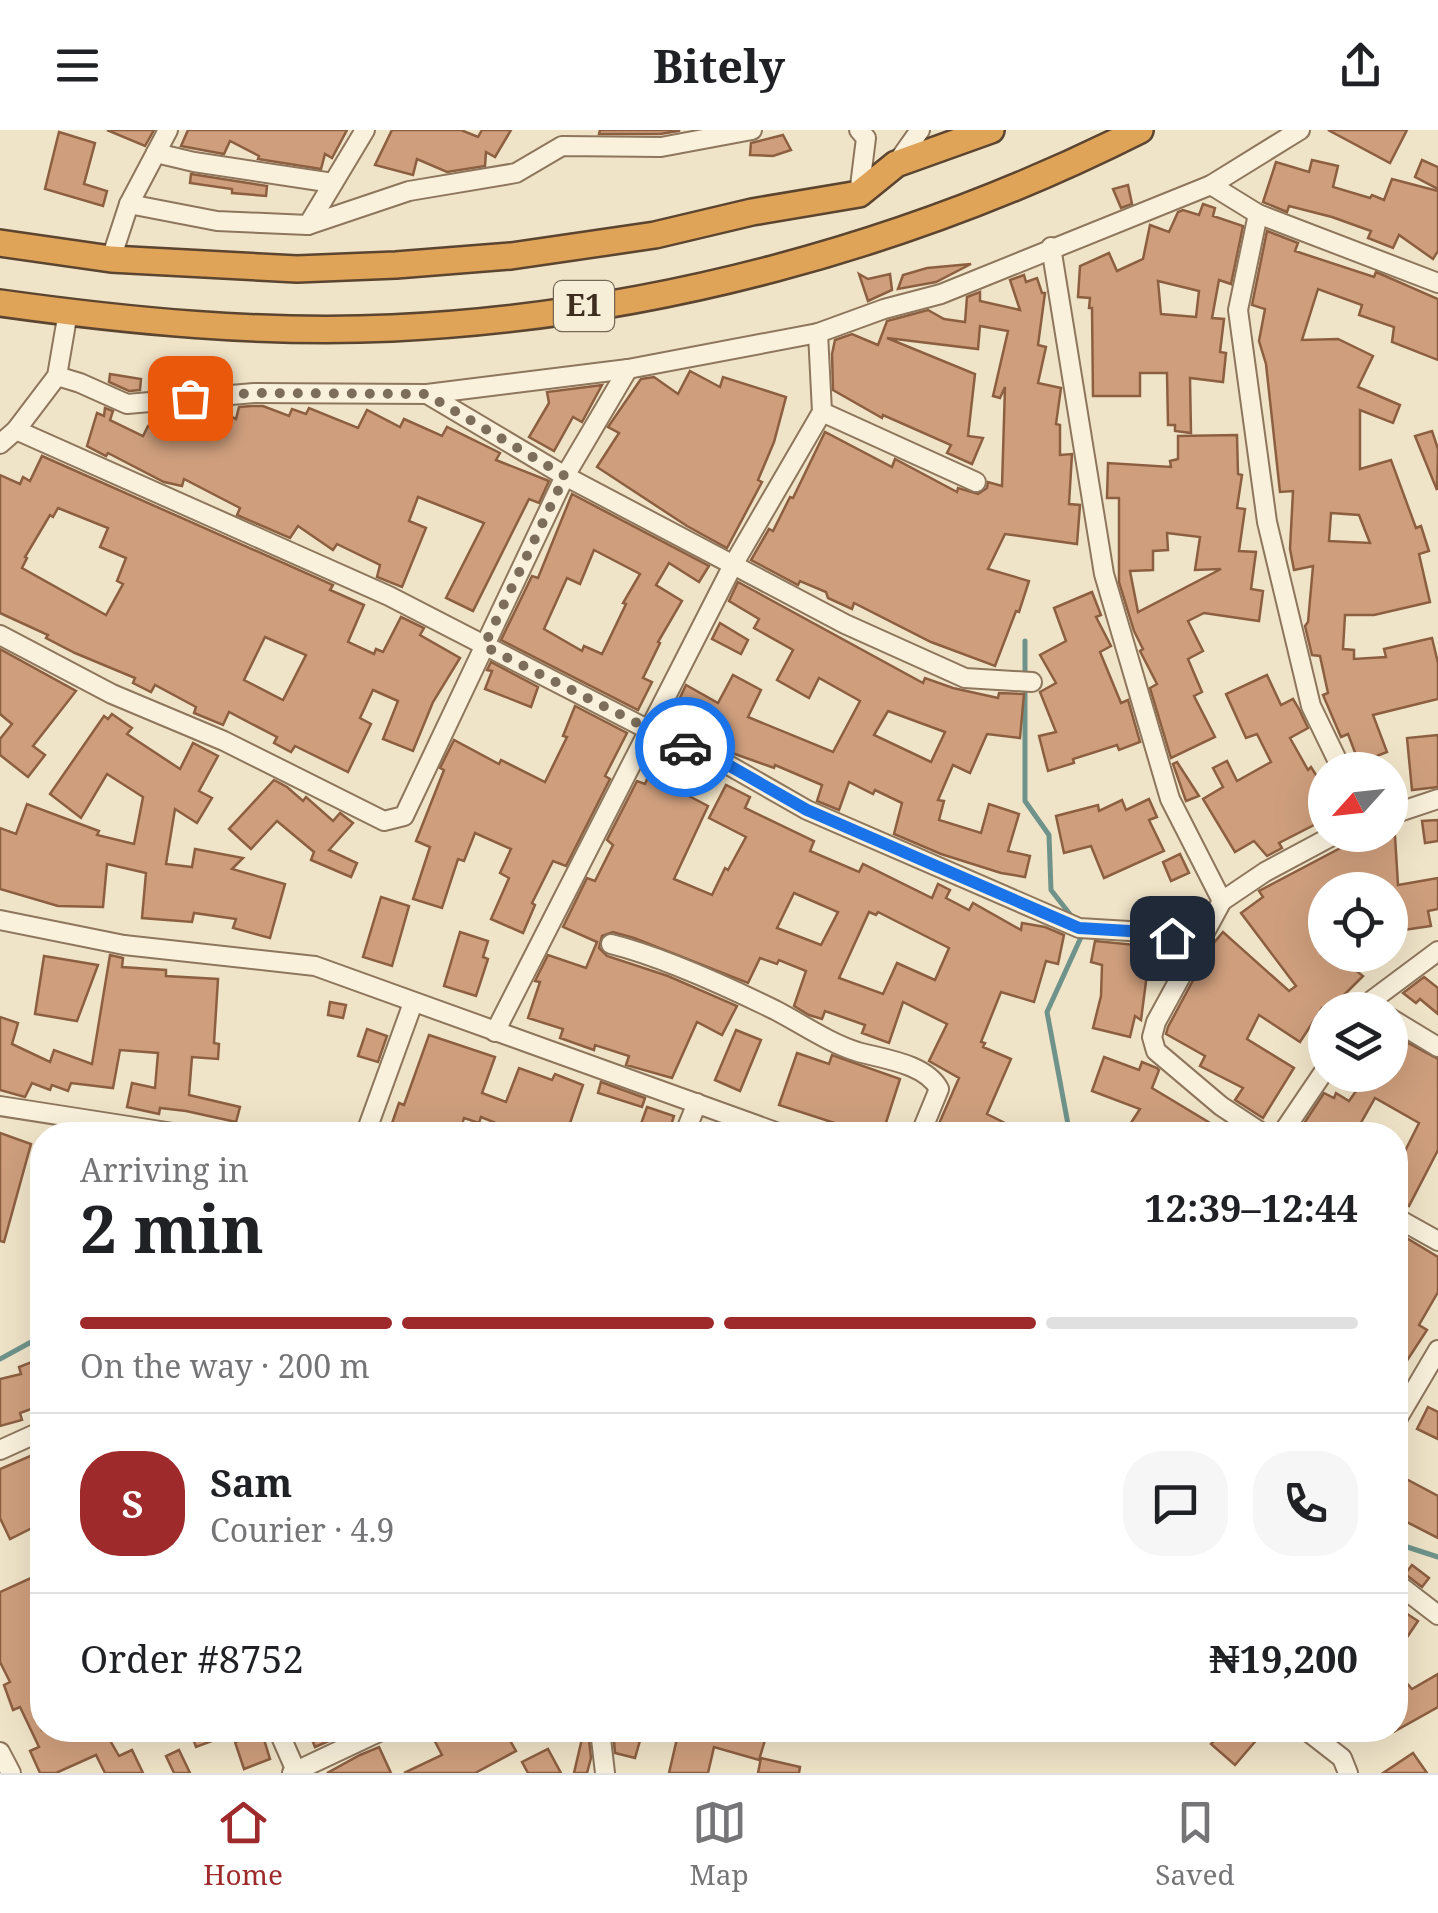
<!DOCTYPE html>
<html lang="en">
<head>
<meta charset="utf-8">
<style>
	:root { --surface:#fff; --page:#f6f6f6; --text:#202124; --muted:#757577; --line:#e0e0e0; --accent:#9e2a2b }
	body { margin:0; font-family:"Noto Serif",serif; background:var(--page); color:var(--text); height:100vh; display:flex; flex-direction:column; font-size:38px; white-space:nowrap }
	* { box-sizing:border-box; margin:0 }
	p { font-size:32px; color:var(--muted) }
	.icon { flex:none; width:55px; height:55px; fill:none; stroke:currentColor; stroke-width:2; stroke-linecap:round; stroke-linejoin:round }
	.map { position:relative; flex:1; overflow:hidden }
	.sheet { position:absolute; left:30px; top:992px; width:1378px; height:620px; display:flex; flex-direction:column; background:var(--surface); border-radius:40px; box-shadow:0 10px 40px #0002 }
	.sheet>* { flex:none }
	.needle { width:65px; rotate:243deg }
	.controls { position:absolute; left:1308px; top:622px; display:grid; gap:20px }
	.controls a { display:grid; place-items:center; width:100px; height:100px; border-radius:50%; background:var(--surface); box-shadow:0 10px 40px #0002; font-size:50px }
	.pin { position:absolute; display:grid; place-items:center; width:85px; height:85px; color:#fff; margin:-42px; border-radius:20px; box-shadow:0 5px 15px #0006 }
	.courier { position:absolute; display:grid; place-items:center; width:100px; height:100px; margin:-50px; border:8px solid #1a73e8; border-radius:50%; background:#fff; color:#222; box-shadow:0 2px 12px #0007 }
	.head em { font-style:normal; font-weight:700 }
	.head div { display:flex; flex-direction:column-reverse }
	.head { display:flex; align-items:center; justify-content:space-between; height:170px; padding:0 50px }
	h1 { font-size:65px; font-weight:700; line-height:75px }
	.bar { display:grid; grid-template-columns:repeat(4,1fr); gap:15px 10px; align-content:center; height:120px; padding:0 50px }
	.bar i { height:12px; border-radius:8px; background:var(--line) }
	.bar .selected { background:var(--accent) }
	.bar p { grid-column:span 4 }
	.line { display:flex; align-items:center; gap:25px; padding:0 50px; border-top:2px solid var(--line) }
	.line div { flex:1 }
	.round { display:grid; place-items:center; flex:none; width:105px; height:105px; border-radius:40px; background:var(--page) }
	header { display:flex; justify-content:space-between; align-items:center; height:130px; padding:0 50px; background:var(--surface); font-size:45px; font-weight:700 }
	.dock { display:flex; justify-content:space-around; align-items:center; height:140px; border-top:2px solid var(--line); background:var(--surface); font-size:28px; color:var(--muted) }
	.dock a { display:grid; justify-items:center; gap:5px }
	.dock .selected { color:var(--accent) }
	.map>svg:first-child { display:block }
</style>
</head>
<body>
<header><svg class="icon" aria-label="menu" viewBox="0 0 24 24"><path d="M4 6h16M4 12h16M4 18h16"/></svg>Bitely<svg class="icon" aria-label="share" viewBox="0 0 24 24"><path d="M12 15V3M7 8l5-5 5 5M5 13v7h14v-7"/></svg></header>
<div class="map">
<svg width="1438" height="1643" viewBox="0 0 1438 1643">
	<rect width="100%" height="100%" fill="#f0e4c8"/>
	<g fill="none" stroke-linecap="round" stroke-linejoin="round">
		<!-- stream -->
		<g stroke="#6f938a" stroke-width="5">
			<polyline points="1025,511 1025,671 1049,705 1051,760 1073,788"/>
			<polyline points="1070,1005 1047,882 1082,805"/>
			<polyline points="0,1229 42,1206"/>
			<polyline points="1395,1413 1438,1427"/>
		</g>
	</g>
	<!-- building -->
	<g fill="#cf9f7d" stroke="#8d5f41" stroke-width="2.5" fill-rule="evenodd">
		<polygon points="107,0 154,0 145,16"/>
		<polygon points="188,0 347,0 332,28 325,24 321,39 258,29 259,26 230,11 224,24 181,16"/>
		<polygon points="392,0 461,0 478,7 482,0 511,0 495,27 486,22 485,36 447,42 417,29 413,45 375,35"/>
		<polygon points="600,0 679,0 679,1 660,4 599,4"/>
		<polygon points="1328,0 1407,0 1390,33"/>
		<polygon points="59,2 95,13 84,54 107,61 103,76 45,59"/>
		<polygon points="783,5 791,20 773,26 750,25 751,13"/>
		<polygon points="1312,30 1338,36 1333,57 1370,68 1372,65 1384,70 1392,49 1438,61 1438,121 1433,129 1399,105 1393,118 1368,108 1371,101 1332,87 1289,76 1287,82 1263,72 1276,32 1309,42"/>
		<polygon points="1422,30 1438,37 1438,59 1415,47"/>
		<polygon points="191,44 267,56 266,66 232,63 232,59 190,53"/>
		<polygon points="1128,55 1132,74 1121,78 1113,59"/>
		<path d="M1203 74 1215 78 1213 86 1243 96 1231 154 1219 150 1212 188 1224 189 1220 222 1226 223 1223 252 1190 248 1191 303 1175 301V295H1168L1167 243H1140V266H1093L1092 178H1089L1090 168 1078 167 1080 136 1109 123 1117 141 1143 129 1150 95 1169 102 1178 82 1183 80 1199 85ZM1158 151 1199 161 1196 187 1161 184Z"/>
		<path d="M1267 101 1298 113 1295 121 1374 147 1376 142 1438 169V230L1392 212 1394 197 1359 185 1362 175 1318 159 1302 210 1338 209 1373 226 1358 257 1400 275 1393 293 1360 280V339L1391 330 1416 398 1421 396 1429 421 1419 424 1430 472 1374 485H1345L1343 519 1354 520V529L1386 527 1384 519 1432 508 1438 533V569L1373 585 1387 622 1359 633 1348 604 1341 607 1323 565 1328 563 1320 526 1312 525 1305 496 1308 492 1313 436 1294 440 1290 419 1293 361 1280 362 1266 234 1259 211 1265 179 1252 175ZM1331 383 1359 385 1370 413 1329 411Z"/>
		<polygon points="971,134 936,152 898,159 903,145 927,138"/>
		<polygon points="859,144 868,149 890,144 892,160 868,171"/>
		<polygon points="1024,145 1026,152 1037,148 1042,163 1045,163 1038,215 1046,217 1038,253 1061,258 1056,294 1060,295 1060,325 1072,324 1069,374 1080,375 1077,414 1005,404 988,439 1029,451 1019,482 1016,481 995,536 931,512 854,473 852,479 828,468 826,462 800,451 798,455 751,430 769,399 773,401 790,367 793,368 825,302 892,337 895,329 957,362 958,358 978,364 987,358 988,352 1002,356 1005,257 1000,268 993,266 1008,201 980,196 978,219 887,208 975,244 968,306 983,308 972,334 947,323 951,315 883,285 882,288 833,260 832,224 835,210 852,204 878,215 887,191 928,180 944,189 965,192 967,167 980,162 980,171 1020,180 1010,150"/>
		<polygon points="690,241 720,257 723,247 786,267 774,312 758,350 762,352 727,418 687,396 597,337 619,303 608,297 641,249 654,247 678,264"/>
		<polygon points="110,244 141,249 140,260 129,261 109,252"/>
		<polygon points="602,255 582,292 573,287 554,321 529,307 549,273 547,262"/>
		<polygon points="252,276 263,276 289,286 292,279 306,284 309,278 358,298 367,280 400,297 404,289 442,306 447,297 500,323 496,330 549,351 539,373 529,369 473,481 446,468 484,393 418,367 409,391 426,398 402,457 377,447 380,435 337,414 333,420 298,396 290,408 237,385 240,378 184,349 182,356 164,352 108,323 106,326 87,316 97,283 104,286 105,278 113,281 110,290 143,306 148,296 173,307 181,286 216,299 223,283 236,289 239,277"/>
		<polygon points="1432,301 1438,319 1437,360 1415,306"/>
		<path d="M1237 305 1238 344 1242 345 1237 378 1245 379 1239 421 1256 422 1251 459 1263 461 1259 491 1204 483 1188 491 1203 521 1188 529 1202 562 1194 566 1215 607 1171 628 1150 558 1157 554 1140 521 1143 519 1134 501 1119 452V368H1107L1108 333 1171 337 1170 331 1178 329V306ZM1167 403 1200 407 1195 440 1221 439 1138 482 1130 441 1153 440V421L1168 420Z"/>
		<path d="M42 326 333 455 330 460 364 475 348 512 374 524 376 519 383 522 401 487 424 498 420 505 460 528 433 572 413 621 383 609 398 571 373 560 360 588 371 594 348 642 295 616 291 622 274 613 277 607 229 582 223 595 194 583 196 577 155 555 151 562 133 553 135 548 75 523 46 508 48 505 0 483V345L20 354 23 347 30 351ZM58 378 108 398 100 417 126 428 117 451 123 454 106 485 22 438 27 428 25 427 50 385 53 387ZM265 507 306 525 283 570 244 550Z"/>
		<path d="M572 364 709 436 699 452 669 433 656 455 682 471 658 512 660 513 643 548 652 552 638 580 501 510 532 446 538 448ZM594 420 640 444 623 473 626 474 602 524 584 516 582 521 544 499 567 448 580 454Z"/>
		<path d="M738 452 923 553 925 548 953 558 998 568 999 563 1024 564 1020 608 987 604 970 643 953 635 938 670 944 671 939 690 981 703 989 674 1019 684 1008 721 1030 726 1025 747 1001 743 941 724 894 704 902 673 875 660 873 664 849 652 839 680 817 671 822 655 775 635 774 638 735 624 667 595 686 555 718 573 733 545 761 560 748 587 833 622 860 571 819 548 809 568 777 550 793 520 754 498 759 489 729 471ZM888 581 945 602 931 632 874 605Z"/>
		<polygon points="1092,462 1101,485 1096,487 1111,516 1100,522 1121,573 1128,570 1140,612 1119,620 1117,615 1073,629 1074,633 1048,641 1039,606 1056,602 1040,562 1056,553 1040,525 1066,511 1054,478"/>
		<polygon points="720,493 748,510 741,524 712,509"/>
		<polygon points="0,519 76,561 33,616 45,625 28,647 0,625 0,609 12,594 0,584"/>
		<polygon points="491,532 538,557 531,577 485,559 492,541 487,540"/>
		<polygon points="1267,545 1281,575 1293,569 1299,579 1308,598 1290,608 1308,640 1311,637 1325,659 1325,675 1312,684 1316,694 1279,713 1282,718 1267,726 1254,711 1235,722 1203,669 1223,657 1213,638 1227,631 1237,651 1271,632 1257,604 1246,608 1226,564"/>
		<polygon points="575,576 627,603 605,646 610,649 566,736 553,731 532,773 535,775 523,803 491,789 509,748 500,743 511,719 475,703 464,731 458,729 442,778 413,769 430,717 416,711 444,640 440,638 454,610 499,634 501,630 545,652 567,607 563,606"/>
		<polygon points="112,584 132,598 127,604 180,639 193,613 218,626 199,661 212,668 197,693 175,679 166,734 192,737 195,719 243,728 232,739 285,754 270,808 233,798 236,789 194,783 192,792 142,788 146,743 107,734 103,777 58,776 0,759 0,698 16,704 27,674 99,701 97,705 134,714 143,667 107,644 81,688 50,664 104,586 108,589"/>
		<polygon points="1438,605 1438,657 1412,660 1407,608"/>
		<path d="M660 619 718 644 716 648 700 641 689 666 708 676 674 749 712 765 725 738 728 740 746 707 709 688 726 655 750 667 745 678 814 711 810 721 859 742 863 734 932 768 938 754 950 760 946 768 969 780 973 773 1021 800 1022 793 1045 797 1064 805 1058 834 1046 831 1034 872 1001 862 981 912 985 913 983 917 1011 929 987 984 1005 993 999 1005H934L959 948 929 931 947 894 903 872 889 913 862 903 865 895 825 881 822 889 809 885 794 876 806 841 779 830 777 834 760 828 748 853 634 808 613 802 602 806 599 818 607 826 668 846 737 876 722 905 697 892 672 948 626 935 629 926 595 915 594 920 560 908 563 899 528 888 540 852 535 851 548 825 586 838 597 812 563 797 587 748 595 751 613 715 607 710 637 651 645 654ZM794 763 838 782 821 815 777 798ZM869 782 876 785 878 782 949 818 935 850 897 833 883 864 839 848Z"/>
		<polygon points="1177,632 1199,666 1186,671 1173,634"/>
		<polygon points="274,650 287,657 303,671 306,667 333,691 340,683 353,693 329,720 357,733 351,747 311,730 314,722 277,691 251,719 229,699"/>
		<polygon points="1149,669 1157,687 1149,690 1164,721 1104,748 1091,716 1064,723 1056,686 1098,675 1099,681 1122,670 1126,680"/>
		<polygon points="1438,690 1438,711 1425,713 1422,691"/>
		<polygon points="1352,705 1358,708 1395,706 1398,755 1438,748 1438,779 1428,781 1431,796 1390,802 1390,760 1325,760 1325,813 1321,814 1322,825 1336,825 1363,846 1329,880 1322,878 1300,912 1259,885 1247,909 1294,938 1263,988 1235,970 1243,958 1200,936 1205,926 1166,904 1168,897 1212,815 1223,802 1289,861 1296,856 1241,783 1263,767 1259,761 1346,715 1346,708"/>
		<polygon points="1180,724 1189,743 1171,751 1163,732"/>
		<polygon points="381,767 409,776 392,836 363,827"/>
		<polygon points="460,802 488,811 483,827 488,829 476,866 444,856"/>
		<polygon points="1095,811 1157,817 1152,845 1147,844 1141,890 1135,886 1130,907 1093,898 1101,866 1102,835 1091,832"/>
		<polygon points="110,825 123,828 122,837 166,840 166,846 218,849 214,913 219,914 218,929 192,927 189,965 240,977 236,992 186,981 160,978 159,984 127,977 132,953 155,958 158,923 120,920 113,958 71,953 68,961 52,955 50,960 32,953 25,967 0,960 0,887 18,893 12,914 50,932 54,920 92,934"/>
		<polygon points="44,826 98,835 77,891 35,884"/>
		<polygon points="1424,847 1438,858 1438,884 1420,869 1416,873 1403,863"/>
		<polygon points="330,872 346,875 343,888 328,885"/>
		<polygon points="367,899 387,906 378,932 358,926"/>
		<polygon points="736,900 761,910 740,961 715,950"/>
		<polygon points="429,905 495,927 482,963 506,972 519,938 552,950 555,944 583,955 566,1005 556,1005 527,994 523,1004 481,987 479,993 464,988 459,1005 388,1005 399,973 404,975"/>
		<polygon points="1408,913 1438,929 1438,1020 1409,1076 1395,1068 1395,1041 1419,993 1375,968 1354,1005 1309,1005 1299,1001 1324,963 1334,968 1336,963 1349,971 1361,954 1348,945 1390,945 1390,916 1402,923"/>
		<polygon points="797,923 829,934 832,925 900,949 882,1005 850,998 779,975"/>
		<polygon points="1104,927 1139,940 1142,932 1157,938 1159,940 1152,958 1230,1005 1123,1005 1140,979 1092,961"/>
		<polygon points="601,952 645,968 642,977 598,963"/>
		<polygon points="647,977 674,986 668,1005 637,1005"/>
		<polygon points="0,1003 31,1014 4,1112 0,1111"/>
		<polygon points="1395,1101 1438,1127 1438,1162 1419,1195 1427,1200 1395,1249"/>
		<polygon points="42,1228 42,1275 20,1283 22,1290 0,1296 0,1249 21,1244 19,1237"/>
		<polygon points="1428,1277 1438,1282 1438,1309 1417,1299"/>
		<polygon points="42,1321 42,1393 10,1409 0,1388 0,1339"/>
		<polygon points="1395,1343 1438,1366 1438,1408 1395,1386"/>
		<polygon points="1412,1435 1429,1448 1422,1457 1405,1444"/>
		<polygon points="42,1443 42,1600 104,1600 119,1626 132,1620 143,1643 105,1643 96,1625 56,1643 40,1643 30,1621 39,1617 20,1577 13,1580 4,1555 10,1552 0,1532 0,1462"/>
		<polygon points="1395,1476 1418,1491 1395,1525"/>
		<polygon points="1395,1540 1412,1559 1438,1544 1438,1577 1395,1601"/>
		<polygon points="190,1600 238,1600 239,1601 196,1617"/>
		<polygon points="308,1600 354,1600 315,1617"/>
		<polygon points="429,1600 504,1600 516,1621 475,1643 404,1643 442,1625"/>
		<polygon points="584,1600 588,1600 591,1628 587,1643 574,1643"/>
		<polygon points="613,1600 643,1600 635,1628 615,1623"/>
		<polygon points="679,1600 768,1600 759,1630 714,1617 708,1643 669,1643"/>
		<polygon points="1224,1600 1265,1600 1235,1635 1211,1614"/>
		<polygon points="262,1603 270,1629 244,1639 235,1612"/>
		<polygon points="379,1617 391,1643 327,1643 360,1625"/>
		<polygon points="548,1619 561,1643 528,1643 522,1632"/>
		<polygon points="179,1620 190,1643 174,1643 166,1626"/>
		<polygon points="1413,1623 1427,1643 1383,1643"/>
		<polygon points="761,1628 800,1637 799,1643 758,1643"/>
	</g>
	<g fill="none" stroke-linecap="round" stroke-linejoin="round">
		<!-- minor casing -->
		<g stroke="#8d765c" stroke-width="22">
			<g id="minor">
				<polyline points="859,0 866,8 859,64"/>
				<polyline points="156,23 194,32 333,53"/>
				<polyline points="896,34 920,0"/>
				<polyline points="1211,55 1258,84 1438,153"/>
				<polyline points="129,74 217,91 308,95 409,61 516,43 562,16 661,17 752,0"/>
				<polyline points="1258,84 1238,180 1267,392 1311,576 1342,640"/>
				<polyline points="308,95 365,0"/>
				<polyline points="1051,117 1104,444 1170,669 1222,771"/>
				<polyline points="111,129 129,74 168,0"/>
				<polyline points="57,246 80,253 127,274 254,263 427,264 628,239 818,203 884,179 941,164 1211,55 1300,0"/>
				<polyline points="427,264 565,346 845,494 965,548 1032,552"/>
				<polyline points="822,282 976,352"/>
				<polyline points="16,300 389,466 651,601 730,636 807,680 1079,798 1146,802 1197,813"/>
				<polyline points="0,314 16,300 57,246 68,182"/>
				<polyline points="0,505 112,564 224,611 384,691 404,686 565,346 628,239"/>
				<polyline points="1390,685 1438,669"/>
				<polyline points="0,790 124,815 315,836 784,1005"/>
				<path d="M611 814C663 827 726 856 775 880 802 894 829 913 858 922 884 929 926 934 939 959L920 1005"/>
				<polyline points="1366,880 1371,871 1438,821"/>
				<polyline points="1390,888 1438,917"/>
				<polyline points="495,902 733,435 822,282 818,203"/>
				<polyline points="0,976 186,1005"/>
				<polyline points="365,1005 413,873"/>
				<polyline points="684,1005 697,973"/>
				<polyline points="1265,1005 1221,976 1156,921 1152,907 1156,892 1222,771 1265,742 1334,705"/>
				<polyline points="1281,1005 1325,940"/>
				<polyline points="1395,1087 1438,1111"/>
				<polyline points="1395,1293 1438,1220"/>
				<polyline points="0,1320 42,1301"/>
				<polyline points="1395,1452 1438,1485"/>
				<polyline points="278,1600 296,1641"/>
				<polyline points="600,1600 605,1643"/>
				<polyline points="1306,1600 1342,1628 1348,1643"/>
				<polyline points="0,1622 11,1643"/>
				<polyline points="292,1643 383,1600"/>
			</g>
		</g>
		<!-- highway casing -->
		<g stroke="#5b4430" stroke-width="30">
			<g id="highway">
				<polyline points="0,113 111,129 297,139 396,135 511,126 655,105 752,82 859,64 896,34 991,0"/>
				<path d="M0 173C129 191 262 204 392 198 649 186 910 116 1140 0"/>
			</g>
		</g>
		<!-- minor -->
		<use href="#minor" stroke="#faf1dc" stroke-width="18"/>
		<!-- highway -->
		<use href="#highway" stroke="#e0a458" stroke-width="25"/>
	</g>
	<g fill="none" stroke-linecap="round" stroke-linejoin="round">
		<!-- done -->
		<polyline stroke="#7c6e5b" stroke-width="10" stroke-dasharray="0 18" points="190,268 254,263 426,264 565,346 484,516 685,617"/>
		<!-- route -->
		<polyline stroke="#1a73e8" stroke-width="12" points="685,617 730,636 807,680 1079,798 1146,802 1172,808"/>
	</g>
	<g text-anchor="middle" stroke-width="9" stroke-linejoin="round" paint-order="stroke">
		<!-- shield labels -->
		<rect fill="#f7eed8" stroke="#756857" stroke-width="2.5" x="554" y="151" width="60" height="50" rx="8"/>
		<g font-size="30" font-weight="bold" fill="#3d2e20">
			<text x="584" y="186">E1</text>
		</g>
	</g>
</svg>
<div class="controls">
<a><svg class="needle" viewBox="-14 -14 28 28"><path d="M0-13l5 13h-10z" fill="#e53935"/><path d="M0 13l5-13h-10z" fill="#757577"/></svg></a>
<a><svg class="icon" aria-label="locate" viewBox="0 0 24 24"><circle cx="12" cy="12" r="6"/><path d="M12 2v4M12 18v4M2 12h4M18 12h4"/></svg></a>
<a><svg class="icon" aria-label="layers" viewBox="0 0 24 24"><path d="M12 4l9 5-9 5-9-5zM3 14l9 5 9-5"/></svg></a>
</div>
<div class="pin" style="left:190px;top:268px;background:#ea580c"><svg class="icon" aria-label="bag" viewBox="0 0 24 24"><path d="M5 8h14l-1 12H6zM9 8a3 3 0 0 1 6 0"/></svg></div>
<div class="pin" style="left:1172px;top:808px;background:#1f2937"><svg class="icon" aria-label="home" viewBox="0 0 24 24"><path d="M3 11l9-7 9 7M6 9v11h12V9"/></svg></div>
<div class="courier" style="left:685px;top:617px"><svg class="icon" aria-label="car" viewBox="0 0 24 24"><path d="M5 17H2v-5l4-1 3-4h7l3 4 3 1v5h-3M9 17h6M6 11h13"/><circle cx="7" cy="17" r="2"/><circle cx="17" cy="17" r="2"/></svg></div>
<section class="sheet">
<div class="head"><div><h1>2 min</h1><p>Arriving in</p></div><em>12:39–12:44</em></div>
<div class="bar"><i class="selected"></i><i class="selected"></i><i class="selected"></i><i></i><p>On the way · 200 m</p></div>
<div class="line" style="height:180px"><b class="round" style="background:var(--accent);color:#fff">S</b><div><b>Sam</b><p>Courier · 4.9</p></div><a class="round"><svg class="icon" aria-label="chat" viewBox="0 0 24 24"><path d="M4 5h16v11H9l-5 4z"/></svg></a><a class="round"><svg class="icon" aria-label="phone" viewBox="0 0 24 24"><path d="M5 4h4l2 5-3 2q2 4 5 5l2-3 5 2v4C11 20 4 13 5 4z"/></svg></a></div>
<div class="line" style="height:130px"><div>Order #8752</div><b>₦19,200</b></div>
</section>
</div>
<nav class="dock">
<a class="selected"><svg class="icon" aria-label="home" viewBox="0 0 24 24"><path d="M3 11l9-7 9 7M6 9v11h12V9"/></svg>Home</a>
<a><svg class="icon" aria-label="map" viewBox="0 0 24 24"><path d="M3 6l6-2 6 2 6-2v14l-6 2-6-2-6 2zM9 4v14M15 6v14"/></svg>Map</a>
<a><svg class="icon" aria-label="saved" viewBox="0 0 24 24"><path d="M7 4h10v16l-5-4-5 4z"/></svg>Saved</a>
</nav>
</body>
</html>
